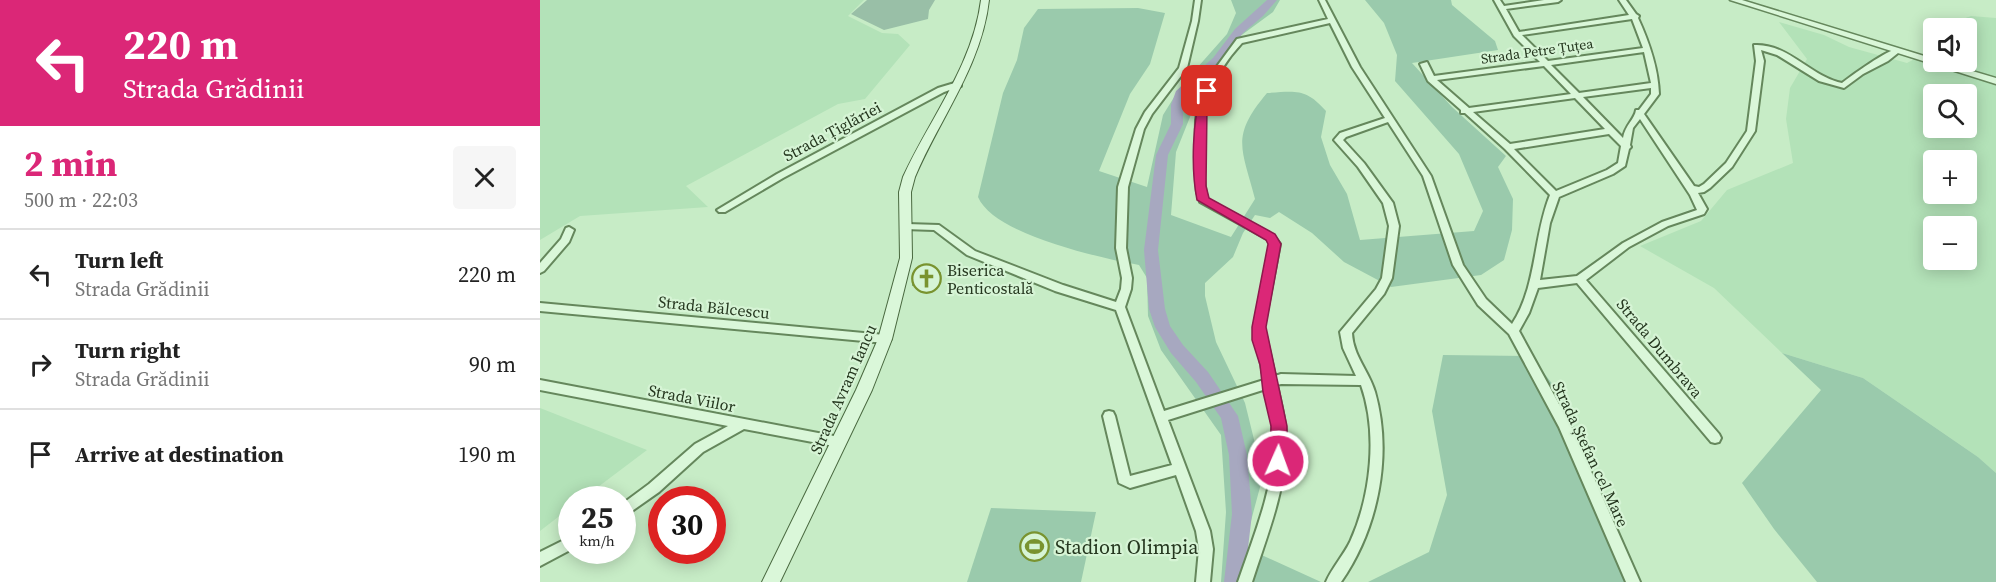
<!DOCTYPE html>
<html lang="en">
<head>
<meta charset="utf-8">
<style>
  body { margin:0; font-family:"Source Serif 4",serif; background:#f6f6f6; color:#222; height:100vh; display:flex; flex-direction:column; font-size:22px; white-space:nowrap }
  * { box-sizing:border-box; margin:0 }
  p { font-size:20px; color:#767676 }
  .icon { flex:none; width:33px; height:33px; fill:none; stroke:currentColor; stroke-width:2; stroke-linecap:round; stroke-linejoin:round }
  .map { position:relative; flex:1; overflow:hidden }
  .sheet { display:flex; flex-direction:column; background:#fff; width:540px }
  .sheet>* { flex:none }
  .guide { background:#db2777; color:#fff; overflow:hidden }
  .tools { position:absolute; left:1383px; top:18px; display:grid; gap:12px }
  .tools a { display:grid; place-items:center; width:54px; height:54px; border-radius:6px; background:#fff; box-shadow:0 3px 15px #0003; font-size:30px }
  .speed { position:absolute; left:18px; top:486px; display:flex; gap:12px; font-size:30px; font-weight:700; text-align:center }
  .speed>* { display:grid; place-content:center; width:78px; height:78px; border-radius:50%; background:#fff; box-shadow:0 3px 15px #0003; line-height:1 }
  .speed small { font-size:15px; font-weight:400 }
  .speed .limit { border:9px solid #d22; background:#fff; color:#111 }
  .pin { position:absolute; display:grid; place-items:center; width:51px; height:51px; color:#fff; margin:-26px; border-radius:12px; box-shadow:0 3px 9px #0006 }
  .me { position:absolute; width:66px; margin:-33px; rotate:2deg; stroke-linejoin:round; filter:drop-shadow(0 0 4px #0008) }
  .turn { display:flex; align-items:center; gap:21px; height:126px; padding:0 24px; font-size:27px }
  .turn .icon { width:78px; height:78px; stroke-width:2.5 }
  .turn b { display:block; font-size:42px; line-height:51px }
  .round { display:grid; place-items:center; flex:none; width:63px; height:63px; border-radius:6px; background:#f6f6f6 }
  .head { display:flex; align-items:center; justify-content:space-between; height:102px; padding:0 24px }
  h1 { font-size:36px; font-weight:700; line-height:45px; color:#db2777 }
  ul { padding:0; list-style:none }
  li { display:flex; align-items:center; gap:18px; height:90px; padding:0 24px; border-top:2px solid #e0e0e0 }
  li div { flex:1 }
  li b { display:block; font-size:22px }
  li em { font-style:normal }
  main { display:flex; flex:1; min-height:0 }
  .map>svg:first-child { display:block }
  .farmland { fill:#b3e2b8; fill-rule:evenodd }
  .green { fill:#9acaac }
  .cemetery { fill:#99bfa7 }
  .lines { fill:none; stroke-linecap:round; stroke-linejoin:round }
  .river { fill:#a7a8c0; fill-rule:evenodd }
  .building { fill:#95c97d; stroke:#598543; stroke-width:1.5 }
  .minor-casing { stroke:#65875c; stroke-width:4 }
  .tertiary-casing { stroke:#65875c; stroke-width:3 }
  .secondary-casing { stroke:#49683f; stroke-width:2 }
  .minor { fill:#daf7d9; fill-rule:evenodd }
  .tertiary { fill:#daf7d9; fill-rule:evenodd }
  .secondary { fill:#daf7d9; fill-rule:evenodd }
  .route { fill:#db2777; stroke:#8e194d; stroke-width:1.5 }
  .labels { text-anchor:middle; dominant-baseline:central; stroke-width:4.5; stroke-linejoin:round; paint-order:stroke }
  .far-street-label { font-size:14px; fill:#25371f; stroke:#d6f4d5 }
  .street-label { font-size:16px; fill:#25371f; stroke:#d6f4d5 }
  .poi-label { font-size:16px; fill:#25371f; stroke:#d6f4d5; text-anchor:start }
  .near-poi-label { font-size:20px; fill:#25371f; stroke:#d6f4d5; text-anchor:start }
</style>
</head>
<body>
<main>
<section class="sheet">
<div class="guide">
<div class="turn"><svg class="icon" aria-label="left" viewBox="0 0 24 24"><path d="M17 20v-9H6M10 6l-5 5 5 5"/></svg><div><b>220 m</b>Strada Grădinii</div></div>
</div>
<div class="head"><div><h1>2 min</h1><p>500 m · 22:03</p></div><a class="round"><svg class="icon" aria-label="close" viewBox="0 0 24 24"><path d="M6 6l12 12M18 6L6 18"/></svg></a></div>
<ul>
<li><svg class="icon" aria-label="left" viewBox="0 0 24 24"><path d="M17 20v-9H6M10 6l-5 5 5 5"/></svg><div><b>Turn left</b><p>Strada Grădinii</p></div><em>220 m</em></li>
<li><svg class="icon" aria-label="right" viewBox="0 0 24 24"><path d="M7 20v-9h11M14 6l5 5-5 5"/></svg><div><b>Turn right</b><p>Strada Grădinii</p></div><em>90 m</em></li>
<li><svg class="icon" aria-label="arrive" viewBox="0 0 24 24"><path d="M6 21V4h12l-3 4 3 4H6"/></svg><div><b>Arrive at destination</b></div><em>190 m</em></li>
</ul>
</section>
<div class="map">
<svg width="1456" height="582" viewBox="0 0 1456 582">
  <rect width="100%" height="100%" fill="#c7ecc6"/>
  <!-- farmland -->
  <g class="farmland">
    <path d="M0 0H324L308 16 342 33 358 34 370 45 325 99 298 104 146 186 168 207 40 216 0 240Z"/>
    <path d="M1431 16 1456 18V473L1438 457 1323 378 1242 353 1174 288 1100 246 1161 221 1187 190 1253 163 1246 119 1250 88 1267 59 1239 22 1284 35 1309 47 1367 63 1382 55 1393 45 1394 62H1426V28H1402L1403 26ZM1394 94H1426V128H1394ZM1394 160H1426V194H1394ZM1394 226H1426V260H1394Z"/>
    <path d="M0 408 107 450 42 499 32 500 31 507 0 531Z"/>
  </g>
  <!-- green -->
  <g class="green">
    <path d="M691 0H740L733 12 699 37 664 82 636 152 631 215 691 237 715 199C702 148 690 137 727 93 756 91 766 88 786 111L781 137 790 165 807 194 820 240 934 231 943 211 919 154 855 81 857 55 844 23 825 0H911L912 5 955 41 958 50 872 63 912 107 966 156 958 167 973 199 972 230 964 260 941 275 851 287 804 262 772 233 739 212 730 218 715 215 703 233 693 257 665 283V296L676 342 705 403 723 476 704 547 781 582H681L686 512 681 435 621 350 608 316 607 278 599 265C561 258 454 235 438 197L463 93 477 60 484 28 498 9 598 8 625 13 610 64 590 94 559 171 607 187 623 115 641 86 687 34 696 13Z"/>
    <path d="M1242 353 1323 378 1438 457 1456 473V582H1277L1234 529 1202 483 1281 390Z"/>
    <path d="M903 355 991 356 1023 398 1076 530 1089 582H828L889 552 907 495 892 411Z"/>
    <path d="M451 508 556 512 541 582H427Z"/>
  </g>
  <!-- cemetery -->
  <path class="cemetery" d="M327 0H395L389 10 388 19 344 30 311 14Z"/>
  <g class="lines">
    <!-- river -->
    <path class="river" d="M727 0H737L723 16 703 33 681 62 647 92 643 105V124L628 155 618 250 625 309 630 326 643 345 668 372 698 416 707 455 712 514 704 582H684L692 514 689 455 681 418 656 382 631 353 615 327 609 309 604 250 616 155 631 124V105L636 91 673 58 695 29Z"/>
  </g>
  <!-- building -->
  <path class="building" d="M400 273 398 283 373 285 375 275Z"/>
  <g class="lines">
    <defs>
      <g id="minor">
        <path d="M655 0H661L658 21 647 68 612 114 604 129 588 187 586 248 592 278 591 289 585 307 624 411 724 380 714 327 730 244 727 239 660 202 657 192 655 166 656 120 659 101 675 69 697 39 788 19 779 0H785L820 67 891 176 923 265 946 299 972 324C997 286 993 237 1010 195L965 149 925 113H921V110L888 81 880 64 887 62 894 76 1000 62 974 36 954 0H960L964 6 1004 0H1021L1018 2 966 9 979 32 1089 15 1079 0H1086L1096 14 1099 16 1098 18C1109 42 1118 67 1119 94L1104 114 1154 186 1159 187 1164 184 1186 163 1207 131 1216 61 1214 45C1248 43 1271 77 1302 83 1311 76 1348 49 1358 49V53L1348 61 1323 74 1304 88 1279 81 1237 55 1221 50 1224 61 1215 131 1192 167 1170 188 1164 192 1158 193 1167 209 1164 214 1128 226 1089 247 1046 280 1179 434 1181 438 1179 442 1175 443 1171 442 1037 283 998 288 989 313 979 331 1031 426 1100 582H1086L1019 427 969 334 938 305 913 265 883 176 848 122 806 137 803 140 824 163 853 203 859 226 852 278 844 294 812 333C813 356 829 371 835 392 853 455 838 529 801 582H786C792 568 803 556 810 542 831 496 838 433 821 385L741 384 737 385C741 405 747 425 746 446 745 493 726 538 712 582H698C713 538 733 491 734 444 734 425 729 407 726 389L628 420 670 531 673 549 670 582H656L659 549 656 531 636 475 590 488 579 483 578 479 563 416 565 412 569 411 573 412 575 416 590 476 632 465 576 310 515 291 427 255 394 230 364 229 362 227 367 224 399 225 435 251 523 285 576 302 581 289 582 278 576 248 578 187 596 129 605 112 639 68 652 21ZM1092 19 1103 48 1008 61 982 35ZM790 23 812 67 845 118 800 133 794 140 818 167 843 203 849 226 842 278 836 289 800 332 803 348 816 376 741 374 735 376 724 327 740 244 733 235 667 199C662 175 661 125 667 102 672 81 688 58 702 43ZM1104 52 1111 83 1039 93 1011 65ZM1004 66 1031 94 929 108 897 80ZM1111 88V94L1099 110H1096C1095 119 1085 125 1083 138L1043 97ZM1035 98 1065 129 970 144 933 112ZM1100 119 1150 195 1157 210 1122 222 1083 243 1037 276 1000 280 1010 223 1019 197 1073 174 1085 166 1089 149 1091 147 1090 145 1093 128ZM1069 134 1081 146 1078 163 1067 170 1016 191 974 149Z"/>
        <path d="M418 82H421V86L404 92 243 178 185 212H179L177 210 237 174 398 88Z"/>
        <path d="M29 227 34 230 29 242 4 271 0 273V263L21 239 26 228Z"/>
        <path d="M0 303 345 335 349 336 351 339 349 342 345 343 0 311Z"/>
        <path d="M0 380 299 437 303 438 305 442 303 446 299 447 204 429 163 452 119 492 82 518V504L109 484 155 444 188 426 0 390Z"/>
        <path d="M32 536V549L0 566V552Z"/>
      </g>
      <path id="tertiary" d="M1190 0H1202L1394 59V62H1402L1456 78V84Z"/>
      <path id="secondary" d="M441 0H449C442 65 400 118 375 177L371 192 372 258 352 339 332 390 240 582H222L316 390 338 339 360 258 359 192 363 177C390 118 433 65 441 0Z"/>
    </defs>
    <!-- minor casing -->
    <use href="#minor" class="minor-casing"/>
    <!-- tertiary casing -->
    <use href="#tertiary" class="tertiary-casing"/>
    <!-- secondary casing -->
    <use href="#secondary" class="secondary-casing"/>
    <!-- minor -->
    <use href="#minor" class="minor"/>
    <!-- tertiary -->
    <use href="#tertiary" class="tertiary"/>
    <!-- secondary -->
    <use href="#secondary" class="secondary"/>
  </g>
  <!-- route -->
  <path class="route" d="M667 88 672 91 667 107 666 186 669 198 735 234 741 244 726 327 747 426V461L744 466 738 468 732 466 730 461 731 426 723 392 720 365 712 340V327L728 244 726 240 657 200C651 170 652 120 662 91Z"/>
  <!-- icons -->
  <defs>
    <symbol id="church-ring" viewBox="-11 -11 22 22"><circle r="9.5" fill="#d6f4d5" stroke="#79932f" stroke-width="1.5"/><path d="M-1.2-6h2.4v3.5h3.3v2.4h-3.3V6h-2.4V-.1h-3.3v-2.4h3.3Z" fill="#79932f"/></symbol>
    <symbol id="stadium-ring" viewBox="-11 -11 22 22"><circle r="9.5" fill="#d6f4d5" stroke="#79932f" stroke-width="1.5"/><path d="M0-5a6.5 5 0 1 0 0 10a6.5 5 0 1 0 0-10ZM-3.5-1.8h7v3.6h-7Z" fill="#79932f"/></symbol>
  </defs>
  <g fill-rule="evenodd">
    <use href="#church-ring" x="370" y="262" width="33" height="33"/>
    <use href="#stadium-ring" x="478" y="530" width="33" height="33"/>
  </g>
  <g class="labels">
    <!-- far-street labels -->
    <g class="far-street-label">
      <text transform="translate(997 51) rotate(-8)">Strada Petre Țuțea</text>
    </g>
    <!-- street labels -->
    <g class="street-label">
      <text transform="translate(292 131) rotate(-28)">Strada Țiglăriei</text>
      <text transform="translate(174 307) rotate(6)">Strada Bălcescu</text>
      <text transform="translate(1120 348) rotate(50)">Strada Dumbrava</text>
      <text transform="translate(303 389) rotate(-66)">Strada Avram Iancu</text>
      <text transform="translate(152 398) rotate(11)">Strada Viilor</text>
      <text transform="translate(1051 454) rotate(65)">Strada Ștefan cel Mare</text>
    </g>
    <!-- poi labels -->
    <g class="poi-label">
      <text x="407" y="270">Biserica<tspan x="407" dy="18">Penticostală</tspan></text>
    </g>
    <!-- near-poi labels -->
    <g class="near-poi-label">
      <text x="515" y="547">Stadion Olimpia</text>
    </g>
  </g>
</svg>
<div class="tools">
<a><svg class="icon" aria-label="sound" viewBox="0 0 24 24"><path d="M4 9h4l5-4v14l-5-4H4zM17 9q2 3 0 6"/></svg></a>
<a><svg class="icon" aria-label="search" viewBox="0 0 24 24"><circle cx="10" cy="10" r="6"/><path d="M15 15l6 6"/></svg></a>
<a>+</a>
<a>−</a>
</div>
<div class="speed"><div>25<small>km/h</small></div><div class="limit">30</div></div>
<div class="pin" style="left:667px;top:91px;background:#d93025"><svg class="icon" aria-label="arrive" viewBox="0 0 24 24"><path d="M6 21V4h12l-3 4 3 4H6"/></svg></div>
<svg class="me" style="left:738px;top:461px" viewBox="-20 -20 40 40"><circle r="17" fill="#db2777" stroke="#fff" stroke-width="3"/><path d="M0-11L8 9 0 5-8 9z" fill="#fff"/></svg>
</div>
</main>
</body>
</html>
